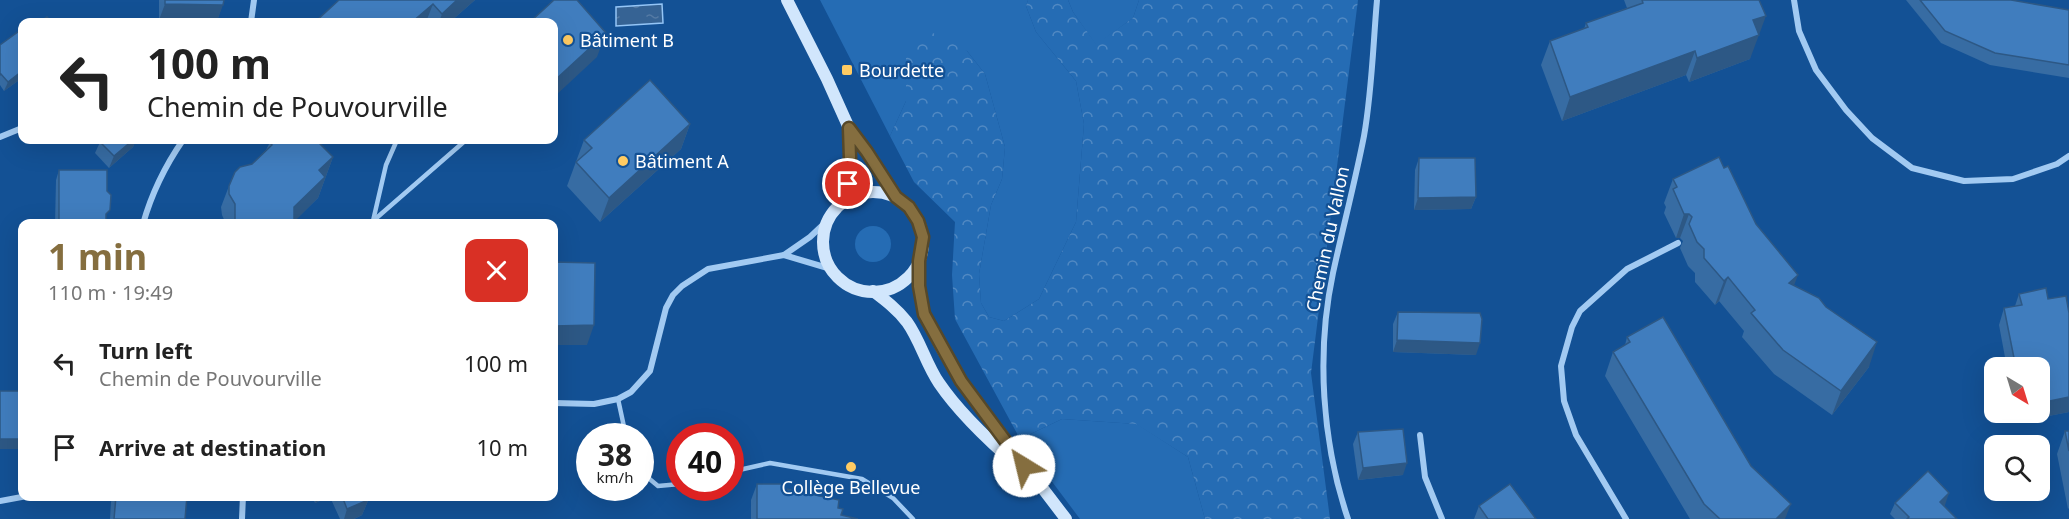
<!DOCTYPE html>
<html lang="en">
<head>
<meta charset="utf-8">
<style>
  body { margin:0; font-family:"Noto Sans",sans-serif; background:#f2f2f2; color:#222; height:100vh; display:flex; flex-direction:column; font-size:22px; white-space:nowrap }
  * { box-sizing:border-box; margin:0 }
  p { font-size:20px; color:#767676 }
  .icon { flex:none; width:33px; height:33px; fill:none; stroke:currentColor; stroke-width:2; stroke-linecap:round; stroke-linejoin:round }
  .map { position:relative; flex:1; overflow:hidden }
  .drawer { position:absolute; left:18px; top:219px; width:540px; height:282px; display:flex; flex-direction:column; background:#fff; border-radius:12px; box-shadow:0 6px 24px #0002 }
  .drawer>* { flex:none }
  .hud { position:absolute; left:18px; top:18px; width:540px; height:126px; border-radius:12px; box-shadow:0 6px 24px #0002; background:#fff; color:#222; overflow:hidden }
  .needle { width:39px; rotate:142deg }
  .buttons { position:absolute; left:1984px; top:357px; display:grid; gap:12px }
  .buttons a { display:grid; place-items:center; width:66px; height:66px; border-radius:12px; background:#fff; box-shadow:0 6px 24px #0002; font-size:30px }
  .speed { position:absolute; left:576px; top:423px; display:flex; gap:12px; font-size:30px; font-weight:700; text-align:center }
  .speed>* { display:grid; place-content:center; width:78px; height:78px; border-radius:50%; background:#fff; box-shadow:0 6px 24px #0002; line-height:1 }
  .speed small { font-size:15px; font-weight:400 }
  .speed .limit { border:9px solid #d22; background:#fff; color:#111 }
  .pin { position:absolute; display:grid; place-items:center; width:51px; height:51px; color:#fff; margin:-26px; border:3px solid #fff; border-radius:50%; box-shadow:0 2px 6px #0007 }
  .me { position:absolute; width:66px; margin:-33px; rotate:324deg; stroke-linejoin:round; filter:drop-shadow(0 0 4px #0008) }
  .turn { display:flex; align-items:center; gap:21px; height:126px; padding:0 30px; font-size:27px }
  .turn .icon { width:78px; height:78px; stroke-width:2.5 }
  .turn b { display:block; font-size:42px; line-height:51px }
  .round { display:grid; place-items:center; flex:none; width:63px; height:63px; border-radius:12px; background:#f2f2f2 }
  .summary { display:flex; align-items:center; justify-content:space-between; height:102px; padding:0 30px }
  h1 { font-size:36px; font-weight:700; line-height:45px; color:#856e3f }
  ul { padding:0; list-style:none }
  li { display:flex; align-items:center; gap:18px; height:84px; padding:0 30px }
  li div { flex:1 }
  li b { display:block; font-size:22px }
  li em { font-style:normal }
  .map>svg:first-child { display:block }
  .grass { fill:#256cb4 }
  .forest { fill:url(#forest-crowns) }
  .water { fill:url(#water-ripples); stroke:#94c5f6; stroke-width:1.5 }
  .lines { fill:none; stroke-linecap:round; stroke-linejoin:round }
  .lane { stroke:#a2caf2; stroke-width:4.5 }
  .street { stroke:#a2caf2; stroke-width:6 }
  .secondary { stroke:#d1e6fc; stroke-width:12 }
  .wall { fill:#376ca3 }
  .shaded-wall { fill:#2d5885 }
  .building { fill:#407dbe; stroke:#2d5885; stroke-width:1.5 }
  .route-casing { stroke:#564829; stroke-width:15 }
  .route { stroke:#856e3f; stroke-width:10 }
  .poi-dot { fill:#ffcb63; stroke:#135195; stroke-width:2 }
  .labels { text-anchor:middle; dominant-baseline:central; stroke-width:4.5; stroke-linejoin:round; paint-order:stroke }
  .poi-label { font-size:18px; fill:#fff; stroke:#135195; text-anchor:start }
  .street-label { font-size:18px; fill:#fff; stroke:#135195 }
</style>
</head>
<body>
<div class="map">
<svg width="2069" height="519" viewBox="0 0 2069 519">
  <defs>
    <pattern id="forest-crowns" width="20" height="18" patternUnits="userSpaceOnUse" patternTransform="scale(1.5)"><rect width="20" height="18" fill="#256cb4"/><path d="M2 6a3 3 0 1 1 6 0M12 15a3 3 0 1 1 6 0" fill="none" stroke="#5189c3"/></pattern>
    <pattern id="water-ripples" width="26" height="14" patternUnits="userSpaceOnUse" patternTransform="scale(1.5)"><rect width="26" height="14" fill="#366394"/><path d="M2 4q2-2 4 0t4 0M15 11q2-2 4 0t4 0" fill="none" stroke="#547aa4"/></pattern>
  </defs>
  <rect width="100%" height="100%" fill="#135195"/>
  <!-- grass -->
  <g class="grass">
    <path d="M820 0H1028L1026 6 1036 32 1076 81 1084 124 1076 222 1039 299 1004 321 989 317 981 303 979 274 991 205 1002 179 1005 147 985 74 967 51 906 45V101L890 136Z"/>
    <path d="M1068 0H1139L1133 18 1096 45 1073 12Z"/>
    <circle cx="873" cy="244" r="18"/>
    <path d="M1062 419 1137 424 1188 457 1205 519H1080L1020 439Z"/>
  </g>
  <!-- forest -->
  <path class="forest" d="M1028 0H1068L1073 12 1096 44 1133 18 1139 0H1358L1311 373 1330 519H1205L1188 457 1136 424 1062 419 1020 439 955 319 952 275 955 222 914 182 890 136 906 101V45L931 32 967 51 985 74 1005 147 1002 179 991 205 979 274 981 303 989 317 1004 321 1039 299 1076 222 1084 124 1076 81 1036 32 1026 6Z"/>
  <!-- water -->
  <path class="water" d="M662 4 663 23 616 26V7Z"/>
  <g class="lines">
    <!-- lane -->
    <g class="lane">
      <path d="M373 221 466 140"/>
      <path d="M373 221 386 165 397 140"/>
      <path d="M618 399 626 436"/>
      <path d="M640 471 658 486 680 484"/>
      <path d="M730 472 770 463 862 479 893 498 913 519"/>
    </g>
    <!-- street -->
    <g class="street">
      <path d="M1794 0 1799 31 1816 70 1846 110 1872 138 1912 168 1964 181 2013 179 2057 164 2069 156"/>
      <path d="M251 22 254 0"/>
      <path d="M0 137 22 128"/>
      <path d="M143 224C152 192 165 166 183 140"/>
      <path d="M784 255 831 269"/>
      <path d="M554 403 594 404 618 399 631 392 650 371 666 308 673 295 682 286 708 269 784 255 810 237 827 221"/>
      <path d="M1420 435 1425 477 1442 519"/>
      <path d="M0 501 27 496"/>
      <path d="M242 519 243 496"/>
      <path d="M1348 519C1322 442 1316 353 1333 273 1343 227 1355 182 1364 136 1372 91 1373 45 1377 0"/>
      <path d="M1626 519 1576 435 1564 401 1561 366 1572 327 1580 311 1627 269 1678 243"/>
    </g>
    <!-- secondary -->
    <g class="secondary">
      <path d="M787 0 827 79 849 128 867 152 896 197"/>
      <circle cx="873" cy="242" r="50"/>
      <path d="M842 203C850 178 850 155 849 128"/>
      <path d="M919 262V286L924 314 942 349 961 381 1066 519"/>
      <path d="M873 291C885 300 897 309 907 322 920 340 926 364 939 383 960 414 989 441 1018 466"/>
    </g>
  </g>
  <!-- wall -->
  <g class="wall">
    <path d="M159 0H224L217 21 159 20Z"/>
    <path d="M339 0H475L450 22H315Z"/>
    <path d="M1624 0H1759L1750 59 1689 82 1686 75 1562 121 1541 65 1550 41 1584 29 1586 23 1627 8Z"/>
    <path d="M1906 0H2011L2069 10V78L1990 65 1941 43Z"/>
    <path d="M22 29V78L4 91 0 85V45Z"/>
    <path d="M690 124 681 149 600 222 567 186 584 140Z"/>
    <path d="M101 140H136L133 147 109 168 95 153Z"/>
    <path d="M270 142 333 157 318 198 294 221V224H226L222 215 221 207 229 186 266 150Z"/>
    <path d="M1419 158 1476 197 1471 209 1414 210 1415 170Z"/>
    <path d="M1724 168 1756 224 1794 286 1869 367 1832 415 1774 374 1742 337 1744 331 1719 301 1715 305 1695 282V273L1688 266 1680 248 1683 241 1680 238H1676L1664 213 1666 207 1664 203 1673 179Z"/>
    <path d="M59 170 106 221V224H55L56 180Z"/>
    <path d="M2019 294 2048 299 2069 313V412L2018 422 2016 412H2040V368H2007L1999 325 2004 308 2015 306Z"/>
    <path d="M1398 312 1476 355 1393 352V324Z"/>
    <path d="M1627 337 1751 466 1785 519H1690L1605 376 1613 352 1625 345Z"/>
    <path d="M2065 431H2069V508L2068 509 2057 454Z"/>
    <path d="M1358 432 1403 475 1358 480 1353 444Z"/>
    <path d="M757 484 782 488 838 508 841 515 858 519H751V500Z"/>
    <path d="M113 496H187L185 519H110L111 502Z"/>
    <path d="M312 496H370L362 515 354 519H340L330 497 315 503Z"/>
    <path d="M1895 503 1945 505 1944 506 1957 519H1895L1890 514Z"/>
    <path d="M1479 506 1536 519H1474Z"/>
  </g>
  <!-- shaded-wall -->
  <g class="shaded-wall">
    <path d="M457 0H475L450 22H439L442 14Z"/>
    <path d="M165 4 223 5 217 21 159 20Z"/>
    <path d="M433 4 426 22H412Z"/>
    <path d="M1766 16 1750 59 1689 82 1697 58 1753 20Z"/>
    <path d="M606 33 597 57 554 97V81Z"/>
    <path d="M1695 51 1686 75 1562 121 1570 97Z"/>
    <path d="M22 71V78L4 91 8 82Z"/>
    <path d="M690 124 681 149 600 222 609 198Z"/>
    <path d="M133 140H136L133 147 109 168 114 156Z"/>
    <path d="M333 157 318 198 292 224 294 207 319 170Z"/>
    <path d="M1476 197 1471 209 1414 210 1418 198Z"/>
    <path d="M1684 214H1689L1680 238H1676Z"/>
    <path d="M1798 275 1789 299V283Z"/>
    <path d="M1728 277 1719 301 1715 305 1724 281Z"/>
    <path d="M594 325 587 345H554V326Z"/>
    <path d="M1397 340 1480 343 1476 355 1393 352Z"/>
    <path d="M1877 342 1869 367 1832 415 1841 391Z"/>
    <path d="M2069 397V412L2018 422 2022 412H2040V403Z"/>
    <path d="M1 439H22V449H0V440Z"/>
    <path d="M1407 463 1403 475 1358 480 1363 468Z"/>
    <path d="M1949 493 1945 505 1936 513 1940 502Z"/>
    <path d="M317 496H330L315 503Z"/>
    <path d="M370 496 362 515 354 519H344L347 509Z"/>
    <path d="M1791 504 1785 519H1776Z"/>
  </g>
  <!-- building -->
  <g class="building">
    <path d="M165 0H224L223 5 165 4Z"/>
    <path d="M339 0H457L442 14 433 4 412 22H315Z"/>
    <path d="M554 0H577L606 33 554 81V22H530Z"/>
    <path d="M1642 0H1759L1766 16 1753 20 1759 35 1697 58 1695 51 1570 97 1550 41 1588 27 1586 23 1643 3Z"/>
    <path d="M1920 0H2011L2069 10V65L1995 53 1945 31Z"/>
    <path d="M47 17 52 22H39Z"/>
    <path d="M22 29V71L8 82 1 74 0 75V45Z"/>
    <path d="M650 80 690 124 609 198 576 162 592 148 584 140Z"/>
    <path d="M101 140H133L114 156 99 141Z"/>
    <path d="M272 140H316L333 157 319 170 325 177 294 207V224H235V204L229 194V186L235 172 240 167 252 164 272 145 270 142Z"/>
    <path d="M1719 157 1724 168 1728 166 1756 224 1798 275 1789 283 1819 298 1826 307 1877 342 1841 391 1783 350 1751 313 1755 310 1728 277 1724 281 1704 258V249L1697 242 1689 224 1692 217 1689 214H1684L1673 189 1677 187 1673 179Z"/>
    <path d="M1419 158H1475L1476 197 1418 198Z"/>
    <path d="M59 170H107V191L111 195 110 210 106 214V224H59Z"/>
    <path d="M554 262 595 263 594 325 554 326Z"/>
    <path d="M2046 288 2048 299 2066 296 2069 313V397L2040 403V368H2016L2004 308 2022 305 2019 294Z"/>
    <path d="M1398 312 1480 313 1482 319 1480 343 1397 340Z"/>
    <path d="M1663 317 1751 466 1791 504 1776 519H1720L1704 504 1613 352 1630 342 1627 337Z"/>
    <path d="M0 391H22V439H1L0 440Z"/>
    <path d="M1403 429 1407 463 1363 468 1358 432Z"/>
    <path d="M2065 431H2069V451Z"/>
    <path d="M1928 471 1949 493 1940 502 1957 519H1907L1909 517 1895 503Z"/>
    <path d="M757 484H783L782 488 839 500 838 508 843 509 841 515 858 519H757Z"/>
    <path d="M1510 484 1536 519H1488L1479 506Z"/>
    <path d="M116 496H187L185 519H114Z"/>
    <path d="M342 496H369L368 500 347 509Z"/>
  </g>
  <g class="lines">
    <defs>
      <path id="route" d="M848 184 850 158 849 128 867 152 896 197 909 207 918 221 923 237 919 261V286L924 314 961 381 1024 466"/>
    </defs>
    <!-- route casing -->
    <use href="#route" class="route-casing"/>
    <!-- route -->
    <use href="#route" class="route"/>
  </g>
  <!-- markers -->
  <g class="poi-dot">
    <circle cx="568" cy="40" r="6"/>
    <rect x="841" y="64" width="12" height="12" rx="3"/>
    <circle cx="623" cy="161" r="6"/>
    <circle cx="851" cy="467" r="6"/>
  </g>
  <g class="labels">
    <!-- poi labels -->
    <g class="poi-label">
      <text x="580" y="40">Bâtiment B</text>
      <text x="859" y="70">Bourdette</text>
      <text x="635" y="161">Bâtiment A</text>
      <text x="851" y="487" text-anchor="middle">Collège Bellevue</text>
    </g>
    <!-- street labels -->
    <g class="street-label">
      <text transform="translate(1327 239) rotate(-78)">Chemin du Vallon</text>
    </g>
  </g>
</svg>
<div class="buttons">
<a><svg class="needle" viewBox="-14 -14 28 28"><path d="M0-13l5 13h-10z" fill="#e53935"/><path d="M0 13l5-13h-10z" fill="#767676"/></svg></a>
<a><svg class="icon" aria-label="search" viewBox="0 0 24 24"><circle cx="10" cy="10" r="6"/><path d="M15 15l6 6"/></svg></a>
</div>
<div class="speed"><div>38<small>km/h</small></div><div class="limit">40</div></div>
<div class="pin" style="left:848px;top:184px;background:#d93025"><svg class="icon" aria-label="arrive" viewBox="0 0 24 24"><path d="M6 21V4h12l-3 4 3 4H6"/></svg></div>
<svg class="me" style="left:1024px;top:466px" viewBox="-20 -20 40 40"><circle r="19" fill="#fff"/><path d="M0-13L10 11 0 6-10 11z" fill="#856e3f"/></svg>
<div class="hud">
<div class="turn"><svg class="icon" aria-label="left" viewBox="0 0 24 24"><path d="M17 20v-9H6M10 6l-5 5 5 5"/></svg><div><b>100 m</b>Chemin de Pouvourville</div></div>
</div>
<section class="drawer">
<div class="summary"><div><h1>1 min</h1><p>110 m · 19:49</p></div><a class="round" style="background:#d93025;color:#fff"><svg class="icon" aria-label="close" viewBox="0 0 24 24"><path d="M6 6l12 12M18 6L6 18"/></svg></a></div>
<ul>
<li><svg class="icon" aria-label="left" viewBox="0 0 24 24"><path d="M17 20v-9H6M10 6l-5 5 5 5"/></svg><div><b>Turn left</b><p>Chemin de Pouvourville</p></div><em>100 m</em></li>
<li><svg class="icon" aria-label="arrive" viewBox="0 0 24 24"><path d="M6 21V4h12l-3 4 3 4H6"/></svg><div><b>Arrive at destination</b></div><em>10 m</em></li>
</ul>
</section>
</div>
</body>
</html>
